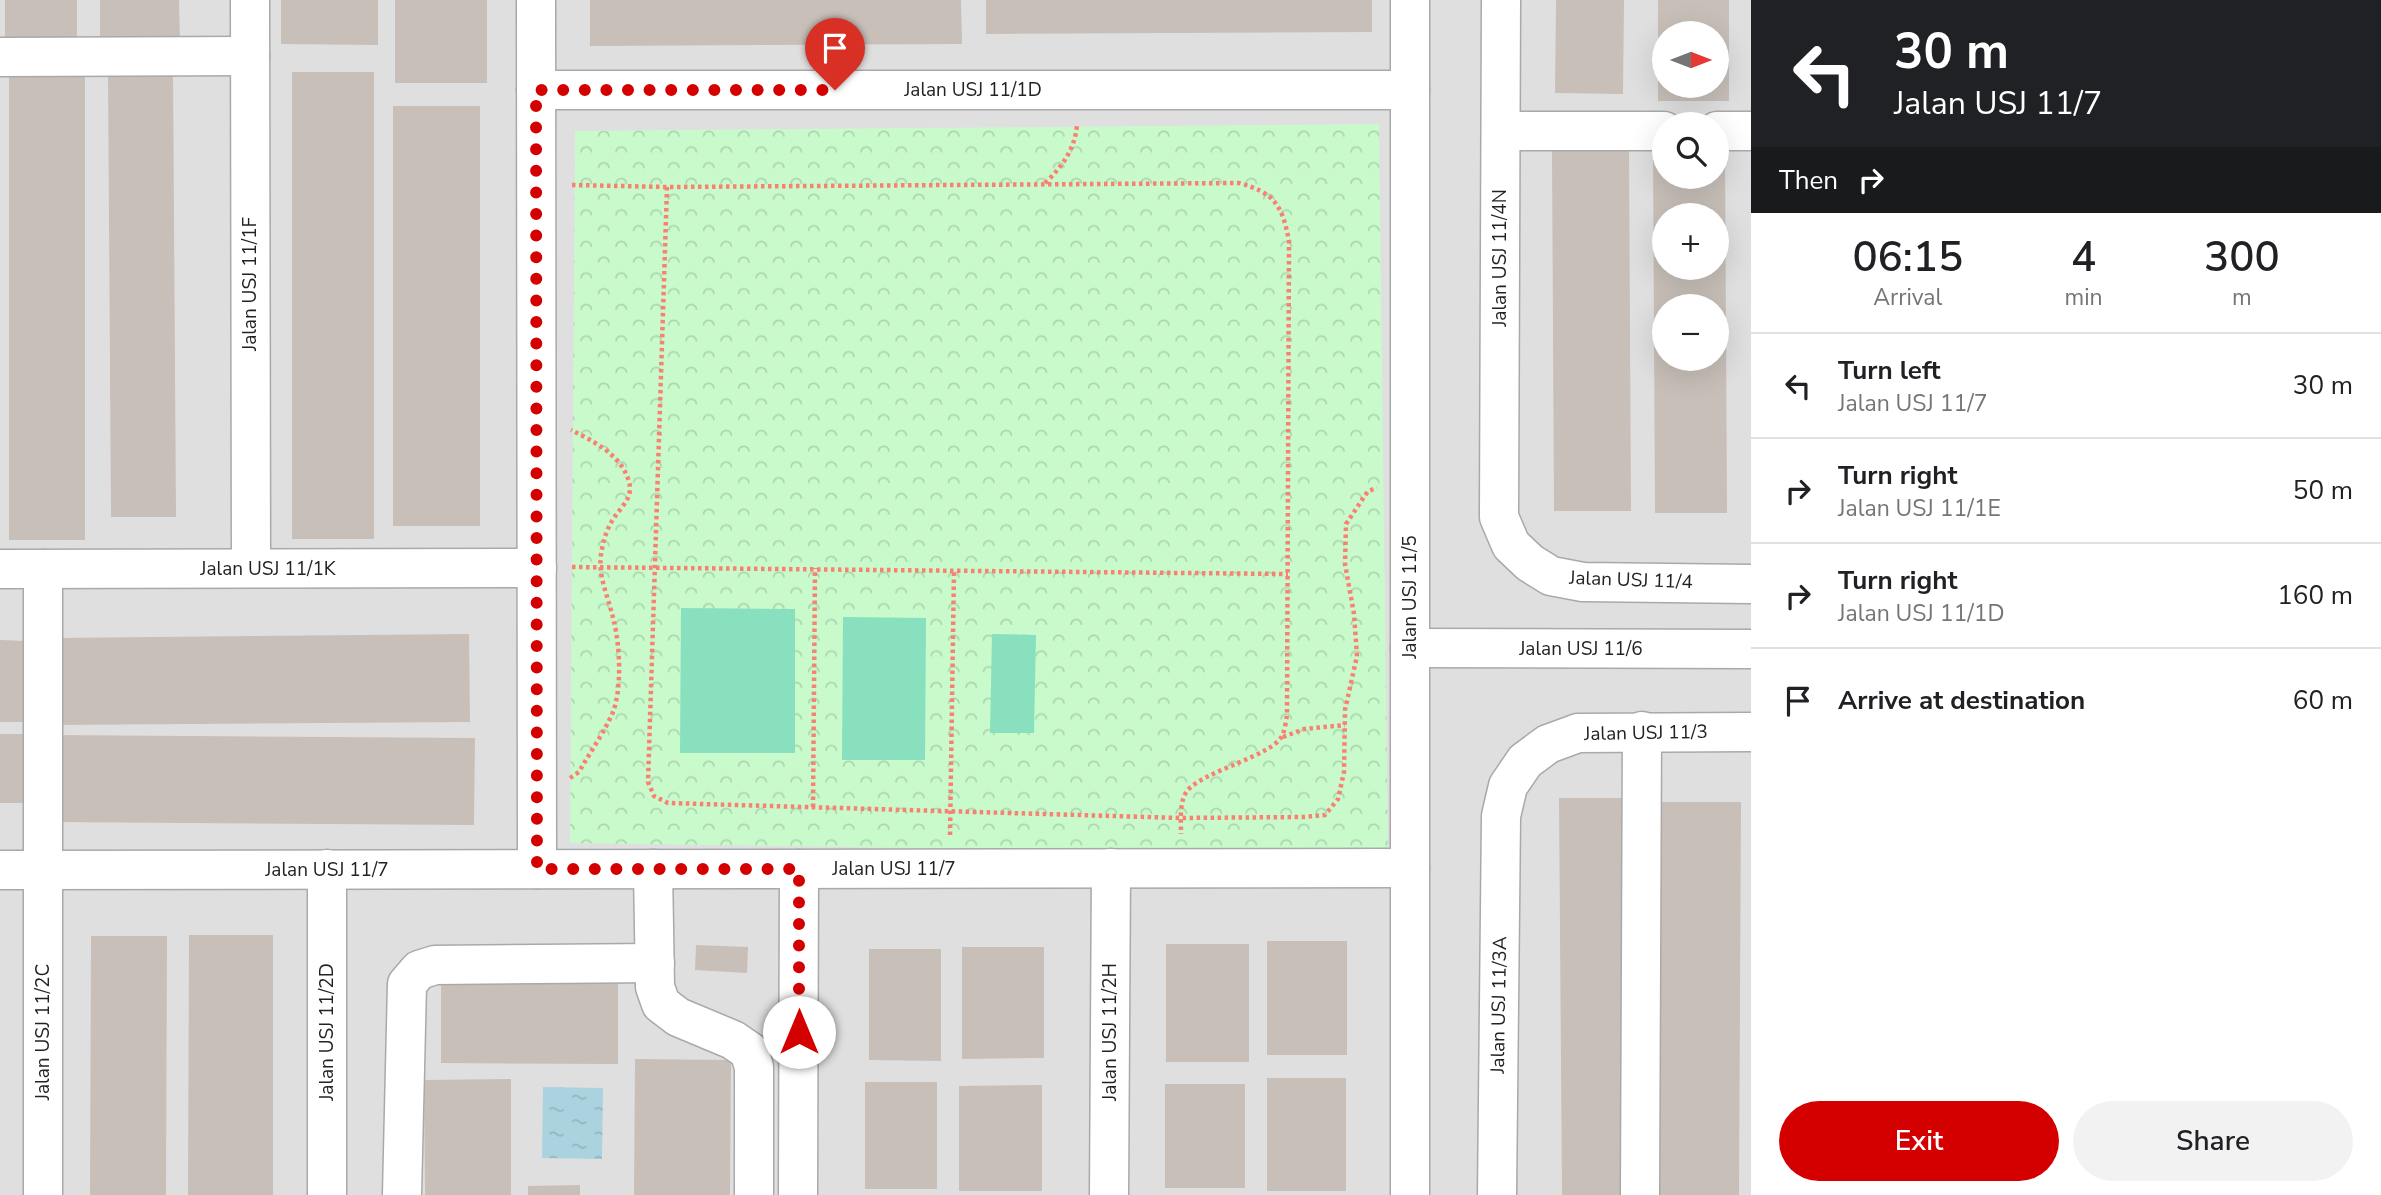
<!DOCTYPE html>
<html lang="en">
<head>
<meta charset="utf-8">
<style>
  body { margin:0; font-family:"Nunito Sans",sans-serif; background:#f2f2f2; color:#202124; height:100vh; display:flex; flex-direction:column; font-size:26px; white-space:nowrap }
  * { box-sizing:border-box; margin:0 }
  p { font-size:23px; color:#757577 }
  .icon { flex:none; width:38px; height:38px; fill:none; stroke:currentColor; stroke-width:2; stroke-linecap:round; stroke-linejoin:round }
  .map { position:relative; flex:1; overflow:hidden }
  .details { display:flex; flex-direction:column; background:#fff; width:630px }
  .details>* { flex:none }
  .top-card { background:#202124; color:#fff; overflow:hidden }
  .needle { width:46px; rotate:90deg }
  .controls { position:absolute; left:1652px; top:21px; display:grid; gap:14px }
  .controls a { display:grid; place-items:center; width:77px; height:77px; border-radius:50%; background:#fff; box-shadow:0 7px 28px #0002; font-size:35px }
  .pin { position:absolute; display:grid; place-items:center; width:60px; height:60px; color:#fff; margin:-72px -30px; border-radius:50% 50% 50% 0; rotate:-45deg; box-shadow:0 0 7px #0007 }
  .pin .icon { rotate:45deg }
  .me { position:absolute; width:77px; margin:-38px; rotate:0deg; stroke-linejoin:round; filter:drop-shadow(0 0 5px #0008) }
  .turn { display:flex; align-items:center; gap:24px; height:147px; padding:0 28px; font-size:32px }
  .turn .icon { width:91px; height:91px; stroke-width:2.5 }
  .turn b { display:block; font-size:49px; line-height:60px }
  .then { display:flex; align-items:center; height:66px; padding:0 28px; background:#0003; gap:14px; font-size:26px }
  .eta { display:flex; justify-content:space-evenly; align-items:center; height:119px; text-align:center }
  .eta b { font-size:42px; font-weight:600; line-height:49px }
  .cta { display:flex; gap:14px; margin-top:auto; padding:14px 28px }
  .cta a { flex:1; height:80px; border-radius:42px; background:#d40000; color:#fff; font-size:28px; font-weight:600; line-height:80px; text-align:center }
  .cta a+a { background:#f2f2f2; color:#202124 }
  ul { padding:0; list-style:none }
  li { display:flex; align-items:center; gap:21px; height:105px; padding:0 28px; border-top:2px solid #e0e0e0 }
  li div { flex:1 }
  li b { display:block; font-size:26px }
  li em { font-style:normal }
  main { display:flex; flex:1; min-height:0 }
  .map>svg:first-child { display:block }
  .residential { fill:#e0dfdf; fill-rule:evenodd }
  .park { fill:url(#park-crowns) }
  .pitch { fill:#88e0be }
  .water { fill:url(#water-ripples) }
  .building { fill:#c7bfb8; fill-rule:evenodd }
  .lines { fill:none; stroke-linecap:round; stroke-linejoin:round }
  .minor-casing { stroke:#a9a9a9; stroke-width:41 }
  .path { stroke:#fa8072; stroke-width:4.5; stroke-dasharray:3.5 3.5; stroke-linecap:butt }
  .minor { stroke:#fff; stroke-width:38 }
  .route { stroke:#d40000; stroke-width:12; stroke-dasharray:0 21.6 }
  .labels { text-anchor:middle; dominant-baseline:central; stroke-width:6; stroke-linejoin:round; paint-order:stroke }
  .street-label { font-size:19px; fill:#222; stroke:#fff }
</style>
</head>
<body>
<main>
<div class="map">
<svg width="1751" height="1195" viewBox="0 0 1751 1195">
  <defs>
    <pattern id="park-crowns" width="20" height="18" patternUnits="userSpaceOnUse" patternTransform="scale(1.75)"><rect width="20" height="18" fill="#c8facc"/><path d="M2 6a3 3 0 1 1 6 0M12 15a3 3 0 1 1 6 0" fill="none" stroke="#acd6af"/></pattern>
    <pattern id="water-ripples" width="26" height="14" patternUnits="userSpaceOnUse" patternTransform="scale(1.75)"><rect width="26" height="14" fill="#aad3df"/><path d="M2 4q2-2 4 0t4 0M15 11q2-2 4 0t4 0" fill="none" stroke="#92b5bf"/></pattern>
  </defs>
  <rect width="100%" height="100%" fill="#f2efe9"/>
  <!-- residential -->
  <path class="residential" d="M0 0H1751V1195H0ZM1664 33H1717V86H1664ZM1664 124H1717V177H1664ZM1664 215H1717V268H1664ZM1664 306H1717V359H1664Z"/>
  <!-- park -->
  <path class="park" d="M1379 124 1388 855 570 843 575 131Z"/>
  <!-- pitch -->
  <g class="pitch">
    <path d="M681 608 795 609V753H680Z"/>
    <path d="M843 617 926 618 925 760H842Z"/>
    <path d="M992 634 1036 635 1034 733H990Z"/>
  </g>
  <!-- water -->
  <path class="water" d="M543 1087 603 1088 602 1159 542 1158Z"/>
  <!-- building -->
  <g class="building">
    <rect x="5" y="0" width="72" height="43"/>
    <path d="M100 0H179L180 42 100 43Z"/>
    <path d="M281 0H378V45L281 44Z"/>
    <rect x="395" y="0" width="92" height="83"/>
    <path d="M590 0H961L962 44 590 46Z"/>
    <path d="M986 0H1372V32L986 34Z"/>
    <path d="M1556 0H1624L1623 94 1555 93Z"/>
    <path d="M1658 0H1729V101H1658ZM1664 33H1717V86H1664Z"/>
    <rect x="9" y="69" width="76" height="471"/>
    <path d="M108 70H173L176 517H111Z"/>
    <rect x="292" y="72" width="82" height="467"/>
    <rect x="393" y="106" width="87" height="420"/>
    <path d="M1629 148 1631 511H1554L1552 149Z"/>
    <path d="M1717 153H1725L1727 513H1655L1653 154H1664V177H1717ZM1664 215H1717V268H1664ZM1664 306H1717V359H1664Z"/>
    <path d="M469 634 470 722 54 725V638Z"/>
    <path d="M0 640 25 641V722H0Z"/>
    <path d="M0 734H28L27 803H0Z"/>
    <path d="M53 735 475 738 474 825 52 822Z"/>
    <path d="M1559 798H1631L1634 1195H1562Z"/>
    <path d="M1661 802H1741L1739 1195H1658Z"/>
    <path d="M189 935H273V1195H188Z"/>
    <path d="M91 936H167L166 1195H90Z"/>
    <rect x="1267" y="941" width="80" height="114"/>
    <rect x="1166" y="944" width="83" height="118"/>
    <path d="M696 945 748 947 747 973 695 970Z"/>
    <path d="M962 947H1044V1058L962 1059Z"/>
    <path d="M869 949H941V1061L869 1060Z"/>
    <path d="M441 979H618V1064L441 1063Z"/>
    <path d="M635 1059 731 1060 730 1195H634Z"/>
    <rect x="1267" y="1078" width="79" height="113"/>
    <path d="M511 1079V1195H425L424 1080Z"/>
    <rect x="865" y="1082" width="72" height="107"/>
    <rect x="1165" y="1084" width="80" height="104"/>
    <path d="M1042 1085V1191H959V1086Z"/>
    <path d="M580 1185V1195H528V1186Z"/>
  </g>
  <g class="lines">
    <defs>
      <g id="minor">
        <path d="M250 0 251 568"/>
        <path d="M536 0 537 869"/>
        <path d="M1410 0V1195"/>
        <path d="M1501 0 1499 517 1511 545 1530 563 1551 576 1583 582 1751 584"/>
        <path d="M0 57 250 56"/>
        <path d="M536 90H1410"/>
        <path d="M1501 131H1664"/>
        <path d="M1717 131H1751"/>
        <path d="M0 569 537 568"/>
        <path d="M1410 648 1751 649"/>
        <path d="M653 869 655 987 661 1004 678 1017 733 1040 749 1051 754 1067V1195"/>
        <path d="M0 870 1410 868"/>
        <path d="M43 1195V569"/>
        <path d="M327 1195V869"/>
        <path d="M402 1195 407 984 419 970 435 965 655 963"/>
        <path d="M798 1195 799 869"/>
        <path d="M1109 1195 1111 868"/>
        <path d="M1497 1195 1501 816 1508 786 1525 761 1548 744 1578 733 1751 732"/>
        <path d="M1640 1195 1642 731"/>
      </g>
    </defs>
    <!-- minor casing -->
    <use href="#minor" class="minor-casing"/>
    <!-- path -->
    <g class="path">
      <path d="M1045 183C1062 167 1075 149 1077 125"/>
      <path d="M572 185 667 187 1239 183C1275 193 1282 205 1289 241L1287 715C1286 721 1285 730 1282 736 1272 756 1203 771 1187 791 1179 802 1181 821 1181 834"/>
      <path d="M667 187 648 782 654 796 668 803 1181 818 1304 817 1325 815 1338 799 1344 772 1345 710 1357 656 1354 614 1345 564 1346 524 1368 491 1377 488"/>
      <path d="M572 567 1288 574"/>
      <path d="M1283 737 1304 729 1345 725"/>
      <path d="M570 778 579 772C590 752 604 733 613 712 622 688 620 646 614 622 609 597 596 575 602 549 604 537 609 524 616 515 624 504 633 496 629 482 622 455 593 441 571 430"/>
      <path d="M813 807 815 568"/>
      <path d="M950 835 954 570"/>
    </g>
    <!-- minor -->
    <use href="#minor" class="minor"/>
  </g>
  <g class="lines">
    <!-- route -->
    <path class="route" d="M799 1032V869H537L536 90H835"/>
  </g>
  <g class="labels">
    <!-- street labels -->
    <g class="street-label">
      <text x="973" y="90">Jalan USJ 11/1D</text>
      <text transform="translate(1500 258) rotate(-90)">Jalan USJ 11/4N</text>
      <text transform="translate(250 284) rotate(-90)">Jalan USJ 11/1F</text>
      <text x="268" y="569">Jalan USJ 11/1K</text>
      <text transform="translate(1631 580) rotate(2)">Jalan USJ 11/4</text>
      <text transform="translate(1410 597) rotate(-90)">Jalan USJ 11/5</text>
      <text x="1581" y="649">Jalan USJ 11/6</text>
      <text transform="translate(1646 733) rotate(-1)">Jalan USJ 11/3</text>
      <text x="894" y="869">Jalan USJ 11/7</text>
      <text x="327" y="870">Jalan USJ 11/7</text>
      <text transform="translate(1499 1005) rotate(-89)">Jalan USJ 11/3A</text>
      <text transform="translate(43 1032) rotate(-90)">Jalan USJ 11/2C</text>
      <text transform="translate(327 1032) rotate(-90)">Jalan USJ 11/2D</text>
      <text transform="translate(1110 1032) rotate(-90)">Jalan USJ 11/2H</text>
    </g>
  </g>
</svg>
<div class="controls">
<a><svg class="needle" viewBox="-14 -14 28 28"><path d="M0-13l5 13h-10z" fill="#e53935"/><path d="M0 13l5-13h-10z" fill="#757577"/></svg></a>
<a><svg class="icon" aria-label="search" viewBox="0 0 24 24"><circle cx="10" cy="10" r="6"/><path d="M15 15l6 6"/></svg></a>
<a>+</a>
<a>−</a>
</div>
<div class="pin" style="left:835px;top:90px;background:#d93025"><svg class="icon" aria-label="arrive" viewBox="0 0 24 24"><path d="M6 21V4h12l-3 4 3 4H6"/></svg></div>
<svg class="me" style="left:799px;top:1032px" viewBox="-20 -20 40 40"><circle r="19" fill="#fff"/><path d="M0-13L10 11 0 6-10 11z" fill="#d40000"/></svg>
</div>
<section class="details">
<div class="top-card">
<div class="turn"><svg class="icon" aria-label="left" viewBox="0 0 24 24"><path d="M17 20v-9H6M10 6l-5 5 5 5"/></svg><div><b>30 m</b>Jalan USJ 11/7</div></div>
<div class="then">Then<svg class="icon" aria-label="right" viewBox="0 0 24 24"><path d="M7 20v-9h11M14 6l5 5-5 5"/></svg></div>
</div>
<div class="eta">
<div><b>06:15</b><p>Arrival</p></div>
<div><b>4</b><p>min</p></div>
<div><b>300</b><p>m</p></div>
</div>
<ul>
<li><svg class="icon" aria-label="left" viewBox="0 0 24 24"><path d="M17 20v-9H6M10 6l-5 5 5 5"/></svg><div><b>Turn left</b><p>Jalan USJ 11/7</p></div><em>30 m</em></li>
<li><svg class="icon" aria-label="right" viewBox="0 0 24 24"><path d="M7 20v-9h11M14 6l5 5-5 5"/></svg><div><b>Turn right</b><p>Jalan USJ 11/1E</p></div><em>50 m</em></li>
<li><svg class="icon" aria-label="right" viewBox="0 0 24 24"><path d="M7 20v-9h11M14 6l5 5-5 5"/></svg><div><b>Turn right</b><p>Jalan USJ 11/1D</p></div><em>160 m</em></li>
<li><svg class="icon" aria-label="arrive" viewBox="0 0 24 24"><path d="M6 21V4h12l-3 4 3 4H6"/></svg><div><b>Arrive at destination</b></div><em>60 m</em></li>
</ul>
<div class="cta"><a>Exit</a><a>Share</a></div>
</section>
</main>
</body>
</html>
